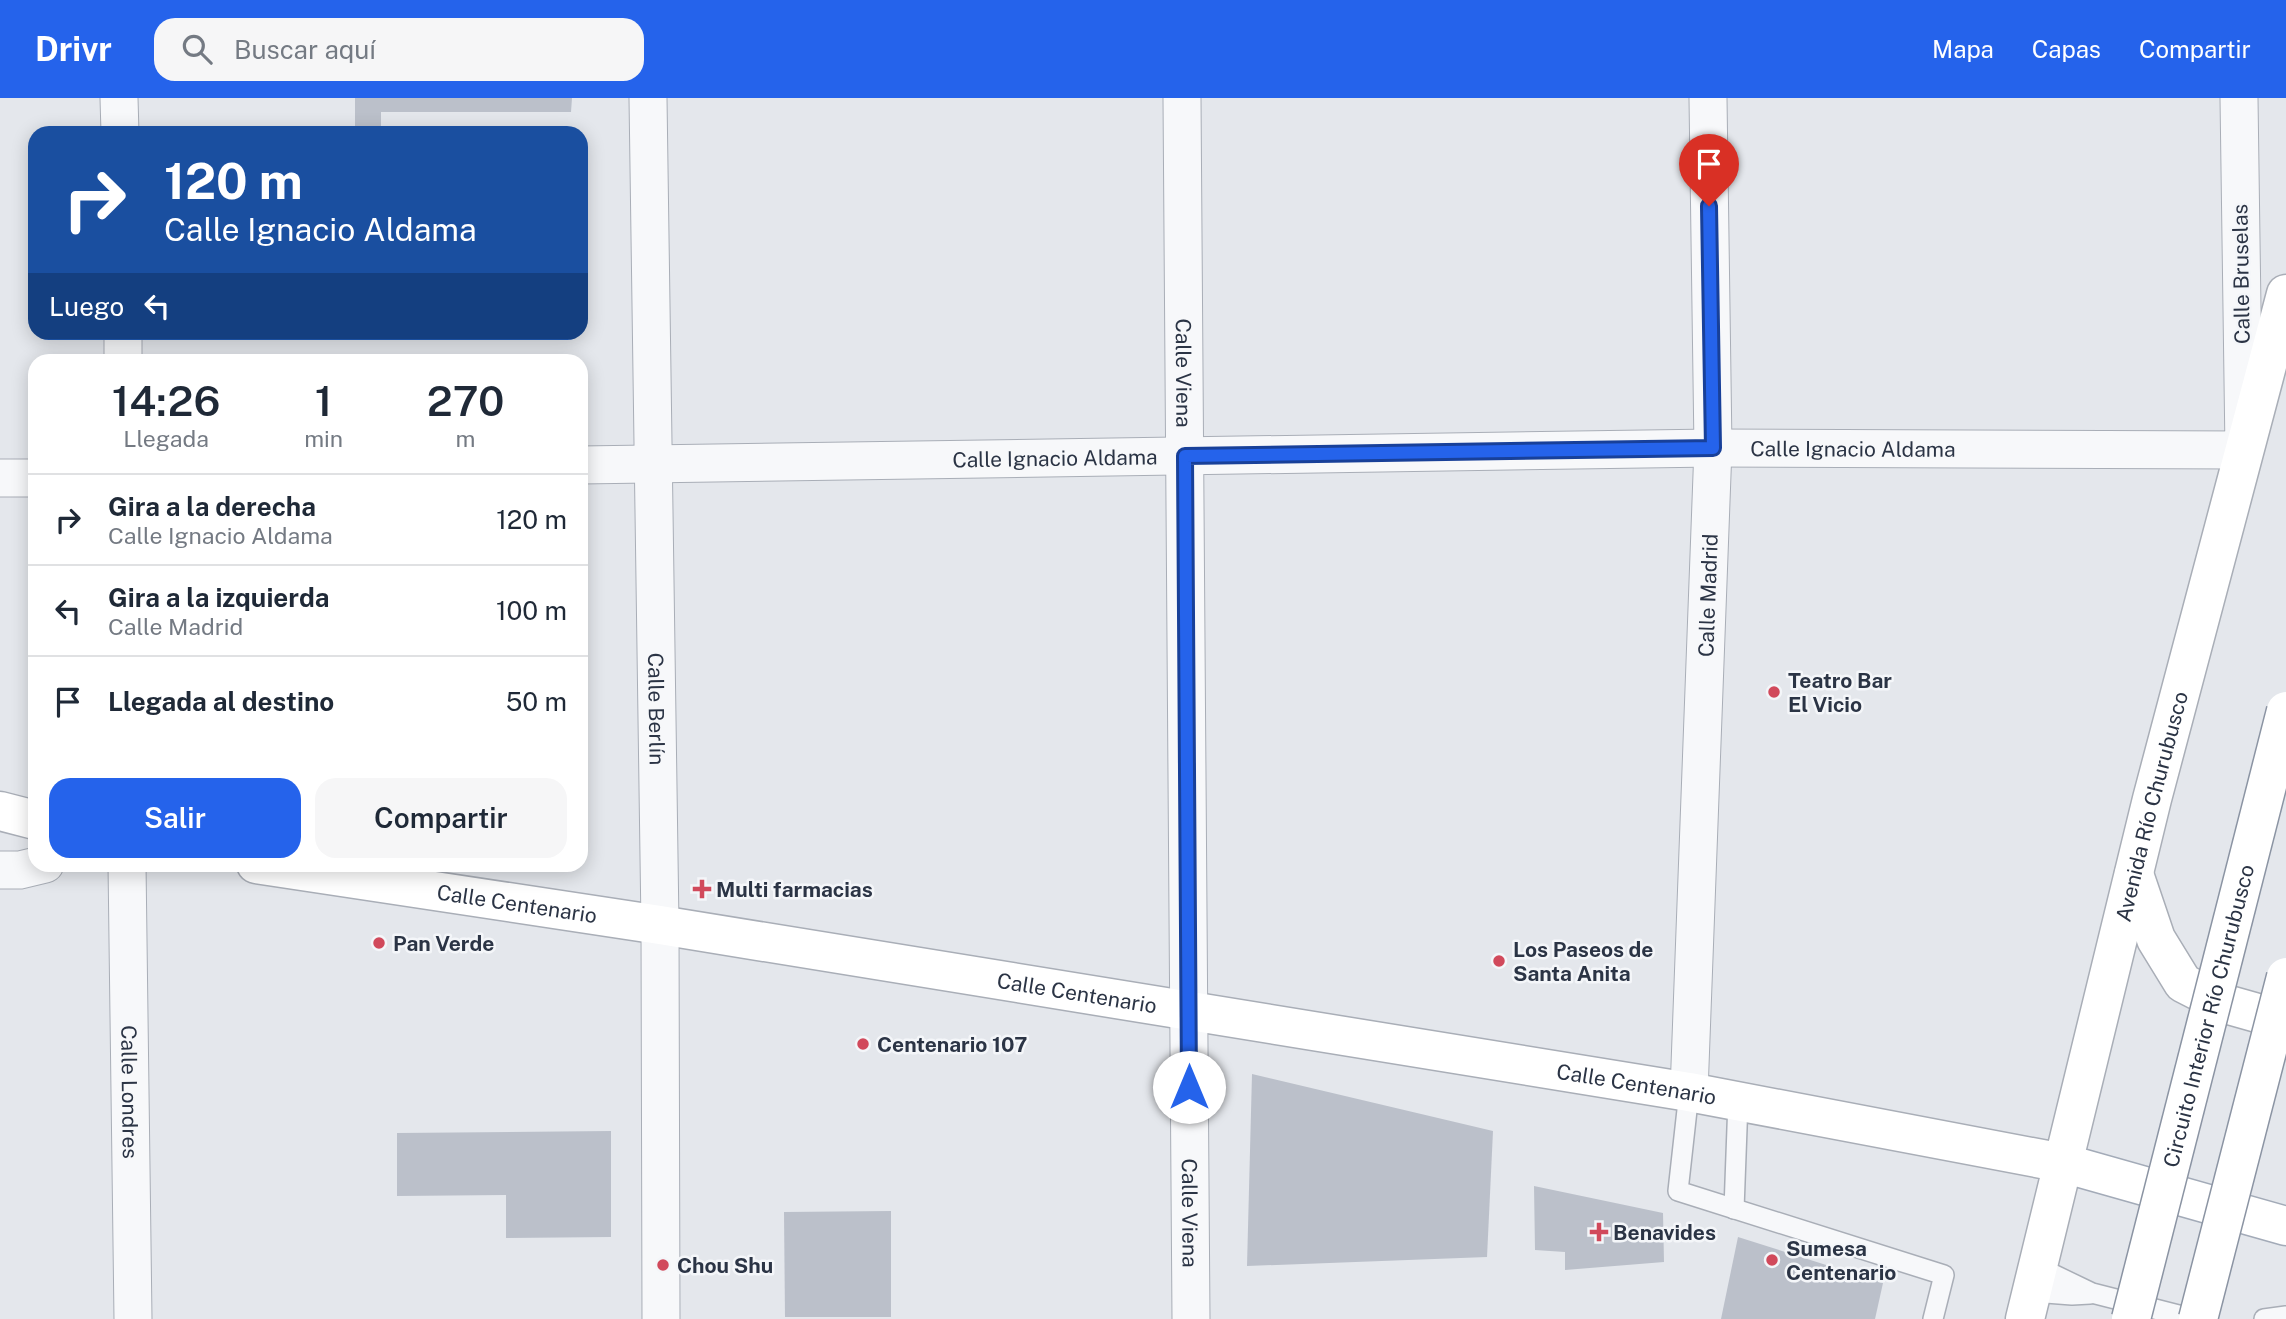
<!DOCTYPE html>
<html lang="es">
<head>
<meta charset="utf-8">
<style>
  body { margin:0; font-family:"Public Sans",sans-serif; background:#f6f6f7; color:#1f2937; height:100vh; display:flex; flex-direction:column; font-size:26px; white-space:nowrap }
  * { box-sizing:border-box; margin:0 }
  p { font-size:23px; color:#747a83 }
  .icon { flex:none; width:38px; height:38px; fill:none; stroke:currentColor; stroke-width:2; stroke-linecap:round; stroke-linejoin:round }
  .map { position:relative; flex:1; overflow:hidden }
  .side { position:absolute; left:28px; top:256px; width:560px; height:518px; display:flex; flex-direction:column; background:#fff; border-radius:21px; box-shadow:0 4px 18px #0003 }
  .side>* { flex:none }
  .hud { position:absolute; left:28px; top:28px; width:560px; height:214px; border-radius:21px; box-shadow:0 4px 18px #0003; background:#1a4fa0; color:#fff; overflow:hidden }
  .pin { position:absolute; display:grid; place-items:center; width:60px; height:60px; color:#fff; margin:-72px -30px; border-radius:50% 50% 50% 0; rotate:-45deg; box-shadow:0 0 7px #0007 }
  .pin .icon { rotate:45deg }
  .me { position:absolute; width:77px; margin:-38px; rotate:0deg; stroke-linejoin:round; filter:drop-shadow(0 0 5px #0008) }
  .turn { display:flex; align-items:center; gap:24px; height:147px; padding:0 21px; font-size:32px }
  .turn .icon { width:91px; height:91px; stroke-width:2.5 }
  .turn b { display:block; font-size:49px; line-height:60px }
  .then { display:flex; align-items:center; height:66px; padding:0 21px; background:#0003; gap:14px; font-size:26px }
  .eta { display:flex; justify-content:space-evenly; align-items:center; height:119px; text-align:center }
  .eta b { font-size:42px; font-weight:600; line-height:49px }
  .primary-button { display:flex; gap:14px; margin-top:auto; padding:14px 21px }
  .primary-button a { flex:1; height:80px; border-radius:21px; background:#2563eb; color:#fff; font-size:28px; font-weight:600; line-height:80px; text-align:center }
  .primary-button a+a { background:#f6f6f7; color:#1f2937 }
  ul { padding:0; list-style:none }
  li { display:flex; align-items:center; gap:21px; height:91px; padding:0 21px; border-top:2px solid #e0e1e3 }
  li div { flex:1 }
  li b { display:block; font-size:26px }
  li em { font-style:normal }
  header { display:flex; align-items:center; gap:42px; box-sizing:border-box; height:98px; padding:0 35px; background:#2563eb; color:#fff }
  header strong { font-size:33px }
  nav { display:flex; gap:38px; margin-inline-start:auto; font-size:24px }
  .search { width:490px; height:63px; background:#f6f6f7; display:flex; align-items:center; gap:18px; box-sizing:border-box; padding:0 24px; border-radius:21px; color:#747a83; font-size:26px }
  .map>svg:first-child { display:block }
  .building { fill:#bbc0ca }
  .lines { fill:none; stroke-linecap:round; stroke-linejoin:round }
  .lane-casing { stroke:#a9aeb7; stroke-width:22 }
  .street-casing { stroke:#a9aeb7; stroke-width:39 }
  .secondary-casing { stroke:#a9aeb7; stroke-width:41 }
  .primary-casing { stroke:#a3abb8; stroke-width:41 }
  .lane { stroke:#f7f8fa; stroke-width:19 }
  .street { stroke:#f7f8fa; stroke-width:37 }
  .secondary { stroke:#fff; stroke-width:38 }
  .primary { stroke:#fff; stroke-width:38 }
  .highway-bridge-casing { stroke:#8b94a3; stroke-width:41; stroke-linecap:butt }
  .highway-bridge { stroke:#fff; stroke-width:38 }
  .route-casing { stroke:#184099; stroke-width:18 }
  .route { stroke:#2563eb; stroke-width:12 }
  .poi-dot { fill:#d1495b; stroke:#f4f6f9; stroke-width:2.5 }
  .labels { text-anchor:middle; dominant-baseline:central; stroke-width:5; stroke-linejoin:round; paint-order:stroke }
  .street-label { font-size:21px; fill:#2b3445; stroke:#f4f6f9 }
  .poi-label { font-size:21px; font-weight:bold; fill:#2b3445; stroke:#f4f6f9; text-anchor:start }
</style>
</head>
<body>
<header>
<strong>Drivr</strong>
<div class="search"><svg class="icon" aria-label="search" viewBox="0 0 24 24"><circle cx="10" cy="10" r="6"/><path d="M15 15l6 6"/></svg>Buscar aquí</div>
<nav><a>Mapa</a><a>Capas</a><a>Compartir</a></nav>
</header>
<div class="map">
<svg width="2286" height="1221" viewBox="0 0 2286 1221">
  <rect width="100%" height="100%" fill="#e4e7ec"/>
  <!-- building -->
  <g class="building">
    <path d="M355 0H572L571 14H381V35H355Z"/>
    <path d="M1252 976 1493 1033 1487 1159 1247 1168Z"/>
    <path d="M611 1033V1139L506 1140V1097L397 1098V1035Z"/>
    <path d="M1534 1088 1663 1115 1664 1164 1565 1172V1154L1535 1152Z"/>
    <path d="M891 1113V1219H785L784 1114Z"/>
    <path d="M1738 1139 1883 1185 1875 1221H1721Z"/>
  </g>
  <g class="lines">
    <defs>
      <g id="lane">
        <path d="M1689 994 1678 1093 1944 1177 1933 1221"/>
        <path d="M1734 1111 1738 1003"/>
        <path d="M2038 1169 2092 1195 2194 1221"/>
        <path d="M2032 1194 2072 1197 2090 1196"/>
        <path d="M2264 1221 2286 1218"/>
      </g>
      <g id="street">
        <path d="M119 0 120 35"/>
        <path id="s1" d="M648 0 660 827 661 1221"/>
        <path id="s2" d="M1182 0 1191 1221"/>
        <path d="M123 234V262"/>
        <path id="s3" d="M581 367 1713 350 2244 352 2239 0"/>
        <path d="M0 380H35"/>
        <path id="s4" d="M127 766 133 1221"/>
        <path d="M0 772H20L45 766"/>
        <path id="s5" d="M1689 994 1713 350 1708 0"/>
      </g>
      <g id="secondary">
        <path d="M0 713 35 722"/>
        <path id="s6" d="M256 766 660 827 1689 994 2063 1065"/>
        <path d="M2134 776 2156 841 2183 885 2222 905 2268 918 2286 917"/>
        <path id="s7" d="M2025 1221 2152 701 2286 196"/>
      </g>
      <path id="primary" d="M2063 1065 2286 1128"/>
    </defs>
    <!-- lane casing -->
    <use href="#lane" class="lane-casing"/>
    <!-- street casing -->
    <use href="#street" class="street-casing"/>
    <!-- secondary casing -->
    <use href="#secondary" class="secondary-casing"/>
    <!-- primary casing -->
    <use href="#primary" class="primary-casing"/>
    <!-- lane -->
    <use href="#lane" class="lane"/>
    <!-- street -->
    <use href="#street" class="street"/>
    <!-- secondary -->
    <use href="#secondary" class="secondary"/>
    <!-- primary -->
    <use href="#primary" class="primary"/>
    <defs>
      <g id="highway-bridge">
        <path id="s8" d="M2131 1221 2286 613"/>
        <path d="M2198 1221 2286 879"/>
      </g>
    </defs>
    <!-- highway-bridge casing -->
    <use href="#highway-bridge" class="highway-bridge-casing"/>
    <!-- highway-bridge -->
    <use href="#highway-bridge" class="highway-bridge"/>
  </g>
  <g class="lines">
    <defs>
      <path id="route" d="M1189 989 1185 358 1713 350 1709 108"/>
    </defs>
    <!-- route casing -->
    <use href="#route" class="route-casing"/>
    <!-- route -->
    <use href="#route" class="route"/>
  </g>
  <!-- markers -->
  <g class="poi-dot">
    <circle cx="1774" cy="594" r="7"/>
    <path d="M698.5 780.5h7v7h7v7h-7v7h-7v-7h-7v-7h7z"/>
    <circle cx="379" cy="845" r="7"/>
    <circle cx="1499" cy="863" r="7"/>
    <circle cx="863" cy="946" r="7"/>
    <path d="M1595.5 1123.5h7v7h7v7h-7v7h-7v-7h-7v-7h7z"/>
    <circle cx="1772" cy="1162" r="7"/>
    <circle cx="663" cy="1167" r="7"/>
  </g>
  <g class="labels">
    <!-- street labels -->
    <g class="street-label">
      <text transform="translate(2241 176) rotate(-91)">Calle Bruselas</text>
      <text stroke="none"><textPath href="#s2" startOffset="275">Calle Viena</textPath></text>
      <text stroke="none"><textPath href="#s3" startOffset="1272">Calle Ignacio Aldama</textPath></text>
      <text stroke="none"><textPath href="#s3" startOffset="474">Calle Ignacio Aldama</textPath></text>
      <text stroke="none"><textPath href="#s5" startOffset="497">Calle Madrid</textPath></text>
      <text stroke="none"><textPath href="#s1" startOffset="611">Calle Berlín</textPath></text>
      <text stroke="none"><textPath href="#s7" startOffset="528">Avenida Río Churubusco</textPath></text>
      <text stroke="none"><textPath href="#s6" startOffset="264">Calle Centenario</textPath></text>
      <text stroke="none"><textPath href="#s6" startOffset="831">Calle Centenario</textPath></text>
      <text stroke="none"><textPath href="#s8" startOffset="313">Circuito Interior Río Churubusco</textPath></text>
      <text stroke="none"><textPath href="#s6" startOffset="1398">Calle Centenario</textPath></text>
      <text stroke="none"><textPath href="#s4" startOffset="228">Calle Londres</textPath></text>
      <text stroke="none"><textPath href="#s2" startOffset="1115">Calle Viena</textPath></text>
    </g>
    <!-- poi labels -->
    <g class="poi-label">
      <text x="1788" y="582">Teatro Bar<tspan x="1788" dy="24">El Vicio</tspan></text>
      <text x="716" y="791">Multi farmacias</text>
      <text x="393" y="845">Pan Verde</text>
      <text x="1513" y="851">Los Paseos de<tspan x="1513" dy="24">Santa Anita</tspan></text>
      <text x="877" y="946">Centenario 107</text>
      <text x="1613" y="1134">Benavides</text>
      <text x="1786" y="1150">Sumesa<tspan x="1786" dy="24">Centenario</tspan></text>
      <text x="677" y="1167">Chou Shu</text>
    </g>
  </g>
</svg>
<div class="pin" style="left:1709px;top:108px;background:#d93025"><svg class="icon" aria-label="arrive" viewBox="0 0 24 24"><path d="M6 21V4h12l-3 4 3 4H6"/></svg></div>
<svg class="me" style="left:1189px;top:989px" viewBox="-20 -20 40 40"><circle r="19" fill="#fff"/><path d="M0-13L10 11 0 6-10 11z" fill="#2563eb"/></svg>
<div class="hud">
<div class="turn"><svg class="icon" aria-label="right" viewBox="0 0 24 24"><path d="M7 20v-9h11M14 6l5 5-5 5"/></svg><div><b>120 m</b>Calle Ignacio Aldama</div></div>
<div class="then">Luego<svg class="icon" aria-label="left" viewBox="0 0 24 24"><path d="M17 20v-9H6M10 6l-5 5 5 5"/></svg></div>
</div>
<section class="side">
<div class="eta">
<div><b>14:26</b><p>Llegada</p></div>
<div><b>1</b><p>min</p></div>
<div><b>270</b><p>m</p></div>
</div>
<ul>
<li><svg class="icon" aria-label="right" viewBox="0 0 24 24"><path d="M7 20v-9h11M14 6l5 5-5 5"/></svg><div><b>Gira a la derecha</b><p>Calle Ignacio Aldama</p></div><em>120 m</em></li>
<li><svg class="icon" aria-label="left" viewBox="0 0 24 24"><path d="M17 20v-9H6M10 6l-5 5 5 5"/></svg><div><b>Gira a la izquierda</b><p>Calle Madrid</p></div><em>100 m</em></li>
<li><svg class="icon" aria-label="arrive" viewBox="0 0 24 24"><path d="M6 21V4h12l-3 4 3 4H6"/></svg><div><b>Llegada al destino</b></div><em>50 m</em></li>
</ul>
<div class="primary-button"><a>Salir</a><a>Compartir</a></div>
</section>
</div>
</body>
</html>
